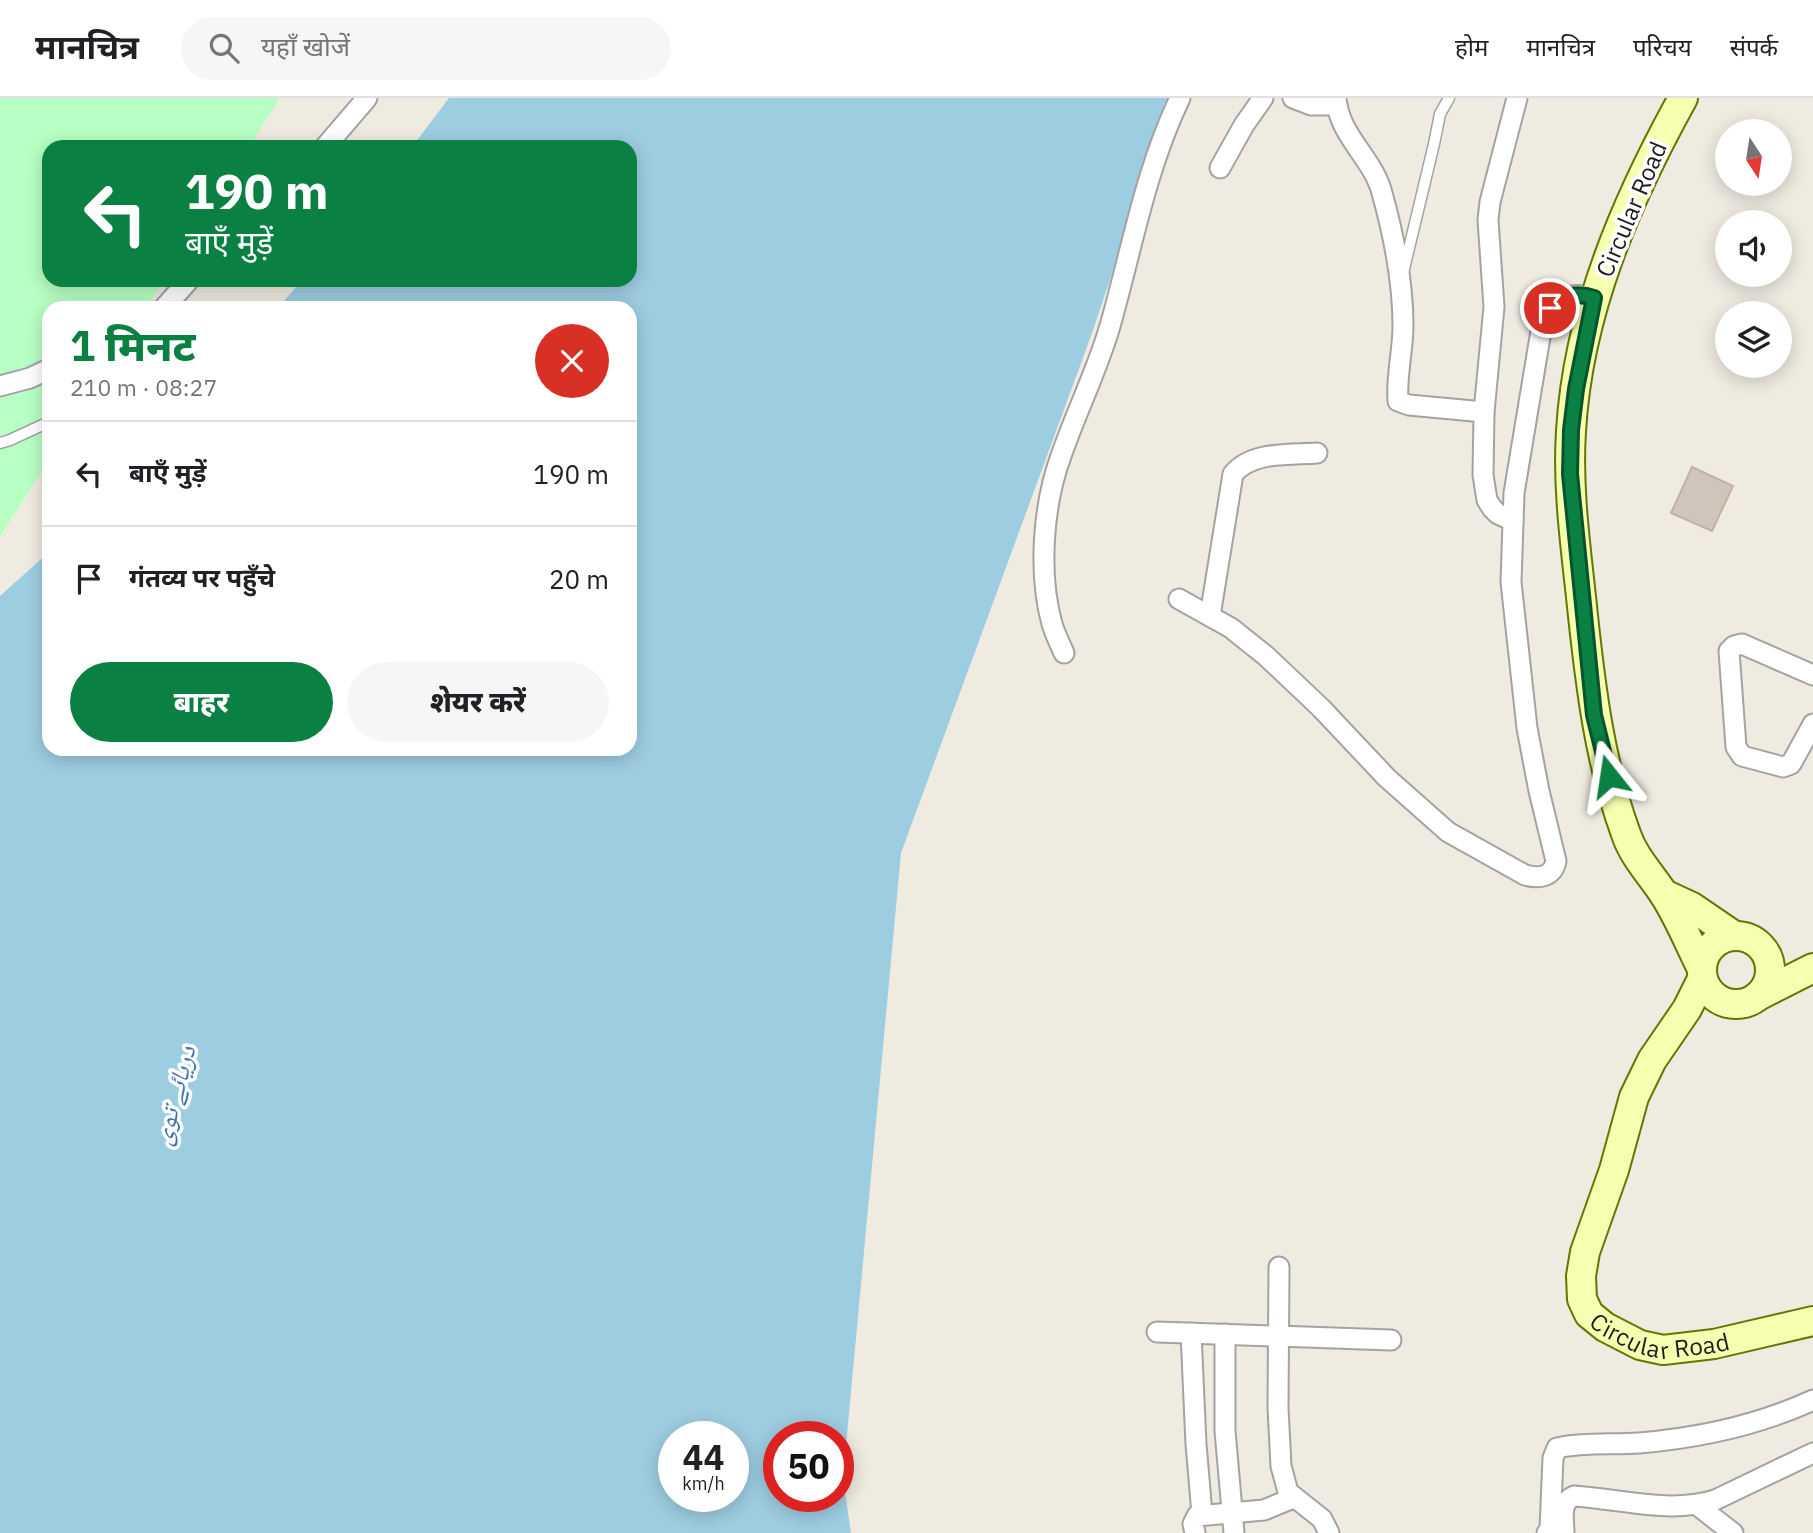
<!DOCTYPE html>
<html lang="hi">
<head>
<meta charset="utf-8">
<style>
  body { margin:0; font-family:"IBM Plex Sans","Noto Naskh Arabic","Noto Sans Devanagari",sans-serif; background:#f6f6f6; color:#202124; height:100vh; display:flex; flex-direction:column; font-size:26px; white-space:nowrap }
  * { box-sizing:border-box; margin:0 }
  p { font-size:23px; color:#757577 }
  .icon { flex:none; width:38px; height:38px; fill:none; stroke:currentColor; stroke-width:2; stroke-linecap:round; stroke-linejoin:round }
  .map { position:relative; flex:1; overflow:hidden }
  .side { position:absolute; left:42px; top:203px; width:595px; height:455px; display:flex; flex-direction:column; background:#fff; border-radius:21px; box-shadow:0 4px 18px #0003 }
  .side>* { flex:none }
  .guide { position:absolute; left:42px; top:42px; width:595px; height:147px; border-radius:21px; box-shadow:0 4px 18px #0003; background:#0b8043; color:#fff; overflow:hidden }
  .needle { width:46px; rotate:168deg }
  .tools { position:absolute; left:1715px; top:21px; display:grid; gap:14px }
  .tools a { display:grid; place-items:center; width:77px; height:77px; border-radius:50%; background:#fff; box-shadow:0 4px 18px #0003; font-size:35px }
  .speed { position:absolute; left:658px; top:1323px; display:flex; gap:14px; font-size:35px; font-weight:700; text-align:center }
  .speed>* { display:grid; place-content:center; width:91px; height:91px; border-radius:50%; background:#fff; box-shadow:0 4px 18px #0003; line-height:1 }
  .speed small { font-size:18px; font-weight:400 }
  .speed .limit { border:10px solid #d22; background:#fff; color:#111 }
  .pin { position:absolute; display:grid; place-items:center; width:60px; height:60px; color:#fff; margin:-30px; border:4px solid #fff; border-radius:50%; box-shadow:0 2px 7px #0007 }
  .me { position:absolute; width:77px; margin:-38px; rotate:345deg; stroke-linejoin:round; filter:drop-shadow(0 0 5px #0008) }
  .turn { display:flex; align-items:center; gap:24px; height:147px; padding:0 28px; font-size:32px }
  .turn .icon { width:91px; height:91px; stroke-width:2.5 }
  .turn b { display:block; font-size:49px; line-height:60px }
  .round { display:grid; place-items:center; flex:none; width:74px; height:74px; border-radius:37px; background:#f6f6f6 }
  .summary { display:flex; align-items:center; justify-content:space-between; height:119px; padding:0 28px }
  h1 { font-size:42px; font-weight:800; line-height:52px; color:#0b8043 }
  .cta { display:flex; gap:14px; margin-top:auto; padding:14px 28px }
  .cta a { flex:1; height:80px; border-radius:42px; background:#0b8043; color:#fff; font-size:28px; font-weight:800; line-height:80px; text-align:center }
  .cta a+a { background:#f6f6f6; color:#202124 }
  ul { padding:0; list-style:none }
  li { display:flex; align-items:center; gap:21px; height:105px; padding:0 28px; border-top:2px solid #e0e0e0 }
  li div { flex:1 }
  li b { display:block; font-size:26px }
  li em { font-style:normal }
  header { display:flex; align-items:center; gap:42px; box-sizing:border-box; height:98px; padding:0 35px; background:#fff; border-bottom:2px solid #e0e0e0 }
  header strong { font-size:33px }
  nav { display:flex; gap:38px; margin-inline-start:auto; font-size:24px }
  .search { width:490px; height:63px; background:#f6f6f6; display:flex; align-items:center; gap:18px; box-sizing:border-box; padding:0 24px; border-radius:38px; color:#757577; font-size:26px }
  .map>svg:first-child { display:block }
  .park { fill:#b8ffc3 }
  .water { fill:#9dcde1; fill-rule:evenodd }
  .building { fill:#cfc5ba; stroke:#c2b2a2; stroke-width:2 }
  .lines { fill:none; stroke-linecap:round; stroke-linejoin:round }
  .lane-casing { stroke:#a3a3a3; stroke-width:13 }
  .street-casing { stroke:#a3a3a3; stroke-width:23 }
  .secondary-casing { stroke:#627700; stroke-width:32 }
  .lane { stroke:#fff; stroke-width:10 }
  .street { stroke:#fff; stroke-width:19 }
  .secondary { stroke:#f6ffaf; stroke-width:28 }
  .route-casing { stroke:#07532c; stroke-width:18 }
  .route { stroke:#0b8043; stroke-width:12 }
  .labels { text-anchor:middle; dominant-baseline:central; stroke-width:7; stroke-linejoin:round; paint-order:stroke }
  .street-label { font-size:24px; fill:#1c1c1c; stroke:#fff }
  .water-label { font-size:26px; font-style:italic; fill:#4073b5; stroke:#fff }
</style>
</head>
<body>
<header>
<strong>मानचित्र</strong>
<div class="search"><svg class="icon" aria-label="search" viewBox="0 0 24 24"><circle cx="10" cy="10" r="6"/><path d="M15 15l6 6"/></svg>यहाँ खोजें</div>
<nav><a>होम</a><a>मानचित्र</a><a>परिचय</a><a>संपर्क</a></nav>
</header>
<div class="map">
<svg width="1813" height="1435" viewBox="0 0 1813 1435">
  <rect width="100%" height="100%" fill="#efebe1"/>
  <!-- park -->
  <path class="park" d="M0 0H280L249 49H49V182H164L146 210H49V362L0 439Z"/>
  <!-- water -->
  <path class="water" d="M449 0H1171L1091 238 901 755 843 1380 851 1435H0V498L49 454V651H630V210H278L302 182H630V49H412ZM674 1339H733V1398H674ZM779 1339H838V1398H779Z"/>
  <!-- building -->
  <path class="building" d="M1692 369 1733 388 1712 433 1671 415Z"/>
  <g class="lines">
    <defs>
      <g id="lane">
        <path d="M1404 171 1434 46 1440 16 1449 0"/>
        <path d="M0 345 10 342 49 324"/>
      </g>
      <g id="street">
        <path d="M1293 0 1311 7H1337"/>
        <path d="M1336 0C1339 38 1373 60 1382 95 1394 138 1403 184 1403 228 1403 253 1396 278 1398 303L1409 307 1484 314"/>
        <path d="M325 49 367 0"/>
        <path d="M1220 70 1244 27 1263 0"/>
        <path d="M164 210 189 182"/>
        <path d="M0 288 30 280 49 271"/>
        <path d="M1513 423 1498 416 1492 410 1487 402 1483 377 1484 314 1494 209 1488 122 1490 104 1517 0"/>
        <path d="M1179 501 1231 530 1266 558 1321 610 1387 680 1448 734 1525 777C1539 781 1553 779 1556 763L1539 693 1527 630 1511 484 1514 395 1543 221C1555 201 1572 193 1594 200"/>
        <path d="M1210 518 1233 376C1252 353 1290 357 1317 355"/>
        <path d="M1064 555C1060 546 1055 536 1052 526 1038 475 1043 407 1061 358 1076 314 1097 273 1110 228 1132 151 1145 73 1180 0"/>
        <path d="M1813 577 1742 546 1734 548 1729 553 1736 649 1742 658 1783 669 1791 666 1813 626"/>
        <path d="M1279 1169 1278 1310 1281 1368 1288 1394 1322 1421 1329 1435"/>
        <path d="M1157 1234 1391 1242"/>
        <path d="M1191 1235 1196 1346 1202 1416"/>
        <path d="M1225 1236V1333L1234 1435"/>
        <path d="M1697 1407 1733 1435"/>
        <path d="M1195 1435 1193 1426 1197 1418 1264 1412 1293 1400"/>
        <path d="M1547 1435 1550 1431 1553 1360 1557 1350C1584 1344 1612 1347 1639 1345 1698 1340 1759 1327 1813 1302"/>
        <path d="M1564 1435C1564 1421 1559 1405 1574 1398 1621 1401 1669 1416 1715 1402L1813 1355"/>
      </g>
      <g id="secondary">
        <path d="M1683 0C1626 103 1578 214 1571 333 1567 395 1577 457 1583 518 1591 592 1600 665 1626 736 1634 760 1652 777 1665 798 1679 820 1689 845 1701 869"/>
        <path d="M1664 796 1692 809 1733 837"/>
        <circle cx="1736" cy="872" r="34"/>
        <path id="s1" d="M1702 881 1687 911 1652 962 1634 999 1614 1072 1585 1154 1581 1178 1582 1201 1589 1216 1605 1229 1640 1247 1663 1252 1714 1246 1813 1223"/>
        <path d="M1758 898 1813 870"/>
      </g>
    </defs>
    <!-- lane casing -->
    <use href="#lane" class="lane-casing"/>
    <!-- street casing -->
    <use href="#street" class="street-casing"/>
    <!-- secondary casing -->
    <use href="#secondary" class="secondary-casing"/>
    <!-- lane -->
    <use href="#lane" class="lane"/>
    <!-- street -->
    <use href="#street" class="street"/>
    <!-- secondary -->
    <use href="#secondary" class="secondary"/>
  </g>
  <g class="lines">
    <defs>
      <path id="route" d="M1550 210C1564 198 1576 194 1594 200L1576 291 1571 332 1570 376 1594 617 1609 678"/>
    </defs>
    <!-- route casing -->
    <use href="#route" class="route-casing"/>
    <!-- route -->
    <use href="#route" class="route"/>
  </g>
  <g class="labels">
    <!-- street labels -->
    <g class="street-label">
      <text transform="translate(1631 111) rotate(-67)">Circular Road</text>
      <text stroke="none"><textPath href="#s1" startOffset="441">Circular Road</textPath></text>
    </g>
    <!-- water labels -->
    <g class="water-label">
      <text transform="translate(173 997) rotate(-75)">دریائے توی</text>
    </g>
  </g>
</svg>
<div class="tools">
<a><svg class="needle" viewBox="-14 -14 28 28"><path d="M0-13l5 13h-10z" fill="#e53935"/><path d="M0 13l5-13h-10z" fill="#757577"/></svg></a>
<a><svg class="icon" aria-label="sound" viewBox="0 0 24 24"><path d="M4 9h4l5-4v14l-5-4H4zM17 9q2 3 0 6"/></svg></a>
<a><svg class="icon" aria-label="layers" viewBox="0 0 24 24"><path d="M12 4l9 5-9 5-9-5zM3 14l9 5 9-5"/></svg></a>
</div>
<div class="speed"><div>44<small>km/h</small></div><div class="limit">50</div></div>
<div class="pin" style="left:1550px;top:210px;background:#d93025"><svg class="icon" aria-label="arrive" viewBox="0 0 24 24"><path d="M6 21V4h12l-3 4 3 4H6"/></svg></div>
<svg class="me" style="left:1609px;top:678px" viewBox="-20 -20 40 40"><path d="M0-17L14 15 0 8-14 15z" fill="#0b8043" stroke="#fff" stroke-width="4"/></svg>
<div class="guide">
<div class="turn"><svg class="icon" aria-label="left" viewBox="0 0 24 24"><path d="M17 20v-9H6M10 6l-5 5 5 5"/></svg><div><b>190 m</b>बाएँ मुड़ें</div></div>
</div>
<section class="side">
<div class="summary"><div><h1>1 मिनट</h1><p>210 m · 08:27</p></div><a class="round" style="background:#d93025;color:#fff"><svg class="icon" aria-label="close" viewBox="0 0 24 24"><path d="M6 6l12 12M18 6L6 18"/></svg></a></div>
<ul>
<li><svg class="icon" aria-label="left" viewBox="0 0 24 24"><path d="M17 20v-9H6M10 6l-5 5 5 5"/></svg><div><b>बाएँ मुड़ें</b></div><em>190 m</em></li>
<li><svg class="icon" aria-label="arrive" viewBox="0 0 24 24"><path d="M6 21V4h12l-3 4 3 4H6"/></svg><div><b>गंतव्य पर पहुँचे</b></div><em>20 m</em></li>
</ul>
<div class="cta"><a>बाहर</a><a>शेयर करें</a></div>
</section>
</div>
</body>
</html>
